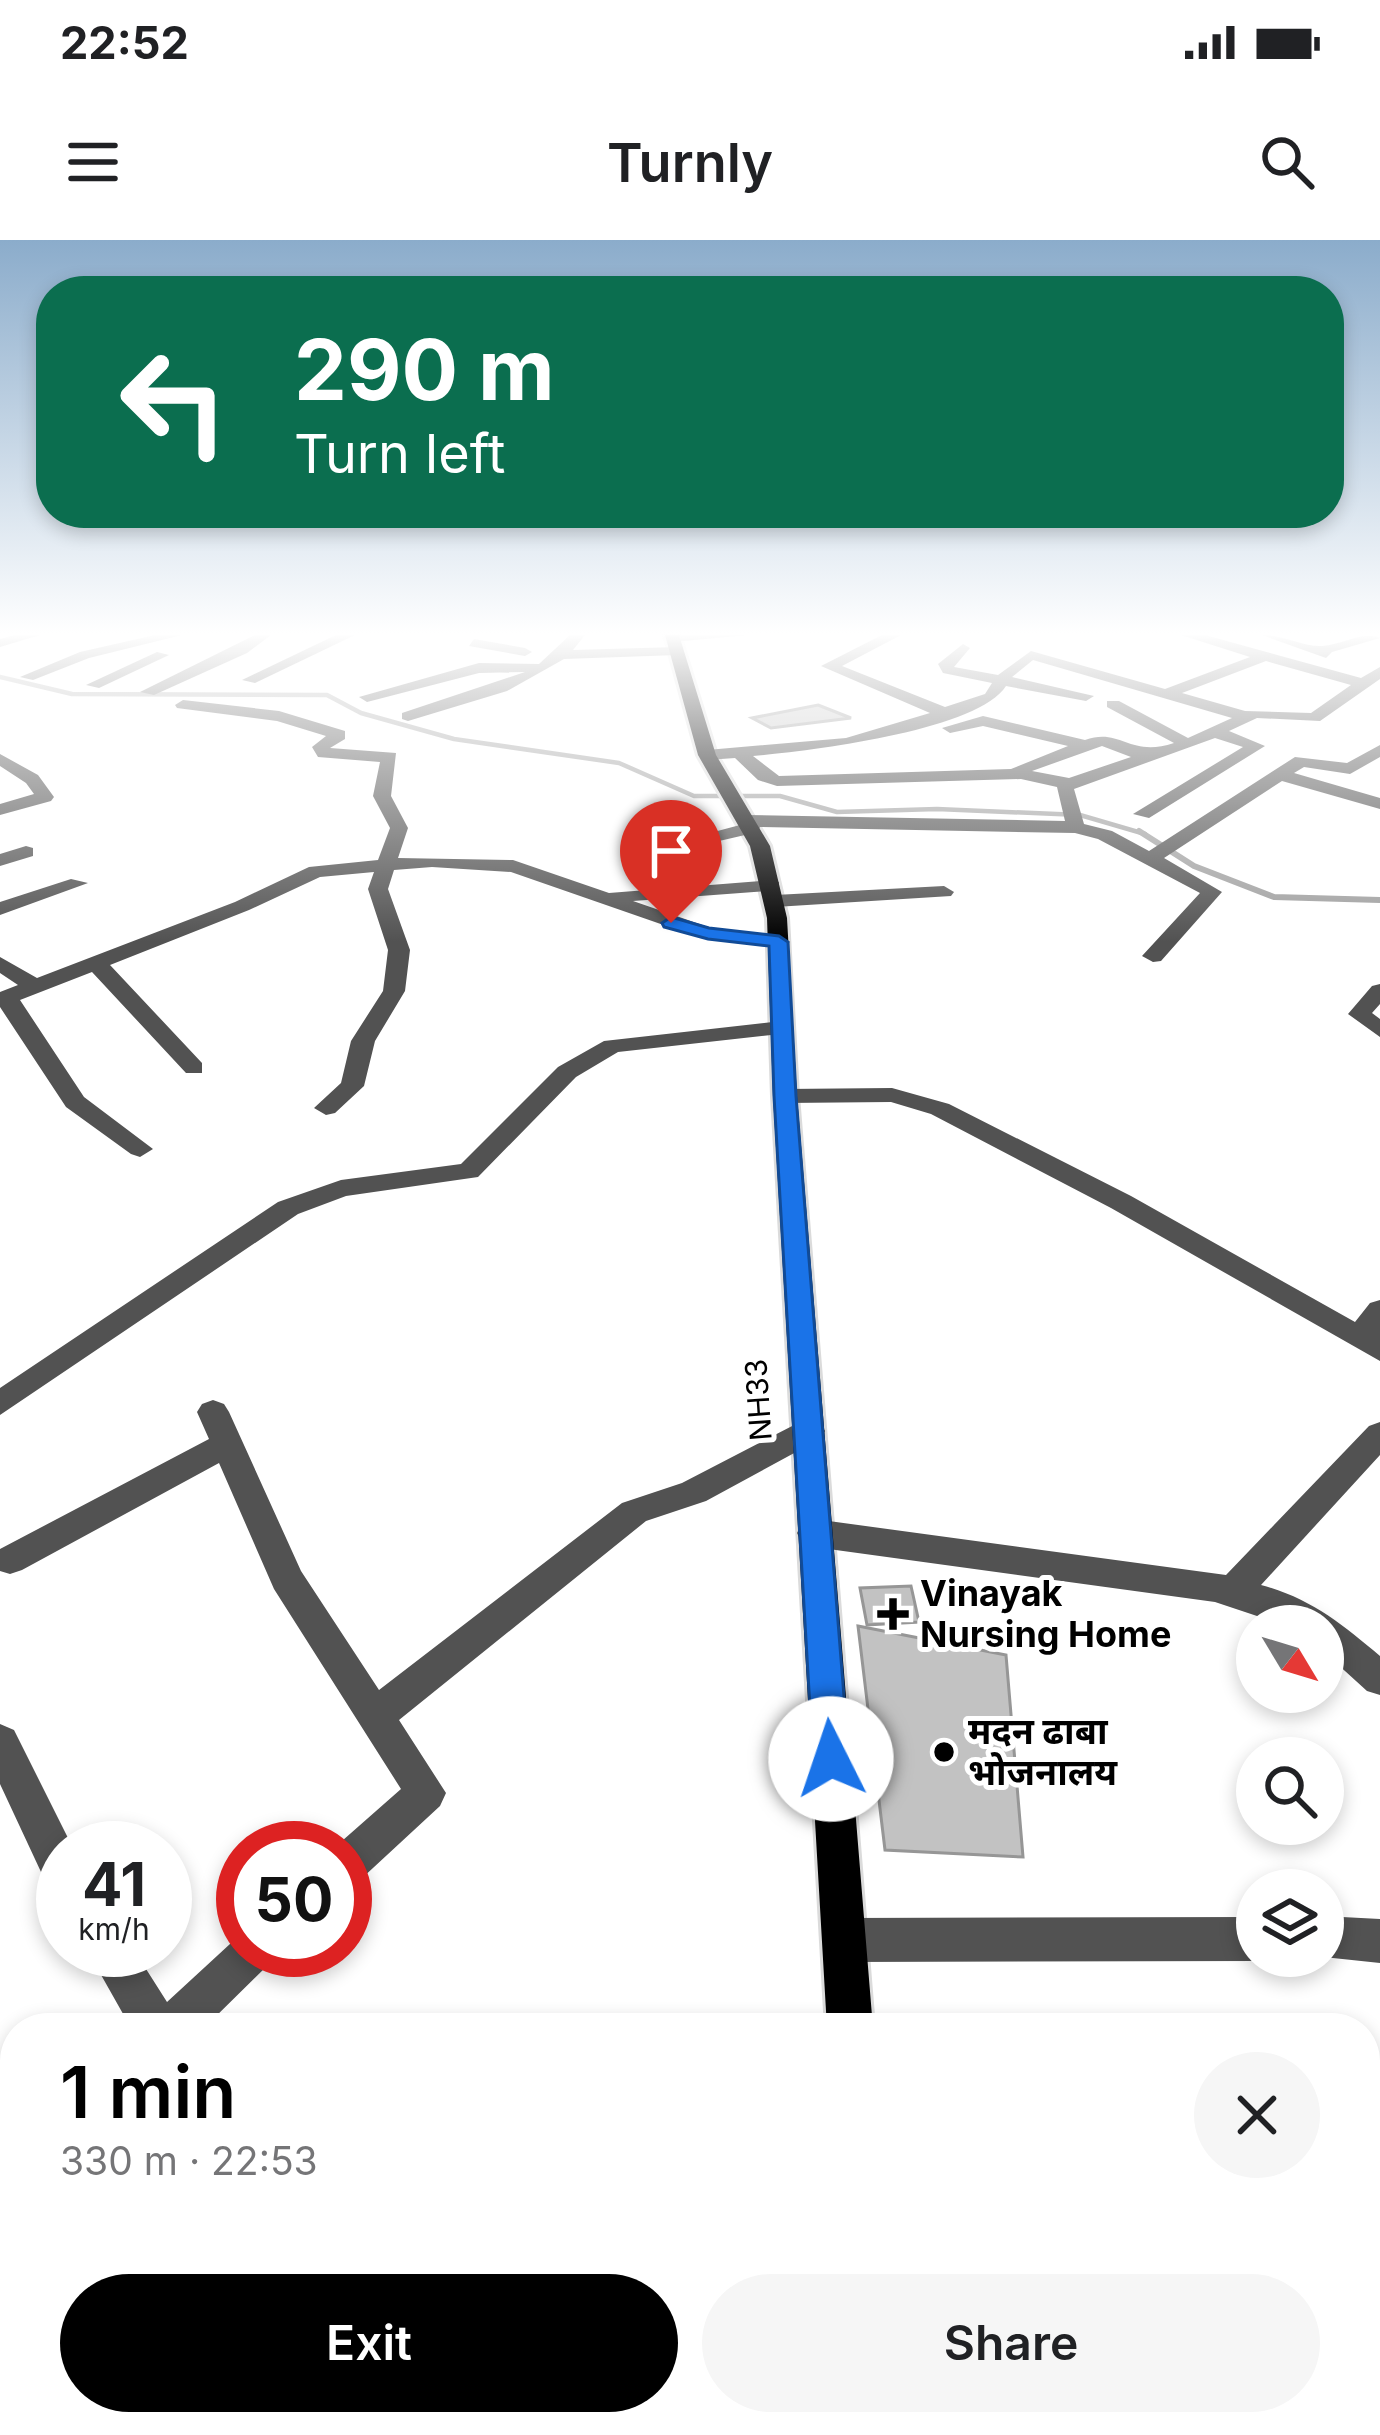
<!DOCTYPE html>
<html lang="en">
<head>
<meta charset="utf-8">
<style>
  body { margin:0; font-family:Inter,"Noto Sans Devanagari",sans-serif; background:#f6f6f6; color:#202124; height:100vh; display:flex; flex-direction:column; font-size:45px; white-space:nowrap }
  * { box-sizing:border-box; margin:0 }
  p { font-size:39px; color:#757577 }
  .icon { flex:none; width:66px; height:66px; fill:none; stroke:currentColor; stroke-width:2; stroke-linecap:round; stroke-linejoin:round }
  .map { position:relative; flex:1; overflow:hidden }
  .sheet { position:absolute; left:0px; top:1773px; width:1380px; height:423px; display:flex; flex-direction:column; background:#fff; border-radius:48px 48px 0 0; box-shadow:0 6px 18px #0003 }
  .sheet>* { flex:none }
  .hud { position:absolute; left:36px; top:36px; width:1308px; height:252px; border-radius:48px; box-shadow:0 6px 18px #0003; background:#0b6e4f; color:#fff; overflow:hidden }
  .needle { width:78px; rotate:128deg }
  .buttons { position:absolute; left:1236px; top:1365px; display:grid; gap:24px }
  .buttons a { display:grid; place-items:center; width:108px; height:108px; border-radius:50%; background:#fff; box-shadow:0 6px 18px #0003; font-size:60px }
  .speed { position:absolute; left:36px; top:1581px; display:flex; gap:24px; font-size:60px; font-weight:700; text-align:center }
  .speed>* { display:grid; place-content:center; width:156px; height:156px; border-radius:50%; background:#fff; box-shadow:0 6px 18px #0003; line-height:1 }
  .speed small { font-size:30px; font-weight:400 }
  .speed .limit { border:18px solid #d22; background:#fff; color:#111 }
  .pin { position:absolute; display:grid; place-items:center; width:102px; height:102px; color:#fff; margin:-123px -51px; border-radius:50% 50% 50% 0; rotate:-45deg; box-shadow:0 0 12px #0007 }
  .pin .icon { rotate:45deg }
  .me { position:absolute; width:132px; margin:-66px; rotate:356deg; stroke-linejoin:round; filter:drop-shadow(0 0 9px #0008) }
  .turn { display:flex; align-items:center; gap:42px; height:252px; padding:0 60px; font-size:54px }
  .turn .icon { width:156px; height:156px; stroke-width:2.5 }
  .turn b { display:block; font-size:84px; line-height:102px }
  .round { display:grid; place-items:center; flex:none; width:126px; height:126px; border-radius:63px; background:#f6f6f6 }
  .headline { display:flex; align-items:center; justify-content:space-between; height:204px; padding:0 60px }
  h1 { font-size:72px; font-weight:600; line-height:90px; color:#000 }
  .primary-button { display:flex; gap:24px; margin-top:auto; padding:24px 60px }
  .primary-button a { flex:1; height:138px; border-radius:72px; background:#000; color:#fff; font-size:48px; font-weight:600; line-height:138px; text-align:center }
  .primary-button a+a { background:#f6f6f6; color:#202124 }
  .status { display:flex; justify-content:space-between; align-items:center; height:84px; padding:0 60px; background:#fff; direction:ltr }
  .status svg { height:33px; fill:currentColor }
  header { display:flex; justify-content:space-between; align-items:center; height:156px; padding:0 60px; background:#fff; font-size:54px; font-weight:600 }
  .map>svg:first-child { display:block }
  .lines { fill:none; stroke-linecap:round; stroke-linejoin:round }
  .stream-far1 { stroke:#a0a0a0; stroke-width:4.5 }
  .stream { stroke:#a0a0a0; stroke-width:6 }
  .building { fill:#c2c2c2; stroke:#969696; stroke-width:3 }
  .major-casing { stroke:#dbdbdb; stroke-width:6 }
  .minor { fill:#525252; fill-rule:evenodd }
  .major { fill:#000; fill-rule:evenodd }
  .route { fill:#1a73e8; stroke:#114b97; stroke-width:3 }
  .poi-dot { fill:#000; stroke:#fff; stroke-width:4.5 }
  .labels { text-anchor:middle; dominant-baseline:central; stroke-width:10; stroke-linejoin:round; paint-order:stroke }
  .street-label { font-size:30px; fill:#000; stroke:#fff }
  .near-poi-label { font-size:36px; font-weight:bold; fill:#000; stroke:#fff; text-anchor:start }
</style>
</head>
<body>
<div class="status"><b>22:52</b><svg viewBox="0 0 49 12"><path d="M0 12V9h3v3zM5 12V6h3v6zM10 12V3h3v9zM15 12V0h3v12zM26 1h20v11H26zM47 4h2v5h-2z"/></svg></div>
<header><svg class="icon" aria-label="menu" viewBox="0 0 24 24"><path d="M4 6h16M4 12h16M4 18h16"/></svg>Turnly<svg class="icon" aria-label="search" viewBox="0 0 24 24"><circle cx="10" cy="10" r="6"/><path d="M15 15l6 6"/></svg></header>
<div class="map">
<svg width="1380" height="2195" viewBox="0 0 1380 2195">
  <rect width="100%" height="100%" fill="#fff"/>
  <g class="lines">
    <!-- stream-far1 -->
    <path class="stream-far1" d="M0 437 72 454 327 455 361 473 454 499 619 523 694 556H780L837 572 937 569 1080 575 1145 594"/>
    <!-- stream -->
    <path class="stream" d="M1139 591 1194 626 1274 657 1380 660"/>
  </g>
  <!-- building -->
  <g class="building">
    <path d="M818 465 851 478 771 488 752 478Z"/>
    <path d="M911 1346 919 1382 867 1385 860 1348Z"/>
    <path d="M858 1386 1006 1415 1023 1617 885 1610Z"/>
  </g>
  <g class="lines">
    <defs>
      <g id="major">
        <path d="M665 395H679L716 515 770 606 787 678 797 856 873 1788H827L773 856 767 678 750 606 698 515Z"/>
        <path d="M843 2181H897L898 2195H844Z"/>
      </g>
    </defs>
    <!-- major casing -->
    <use href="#major" class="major-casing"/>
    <!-- minor -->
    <g class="minor">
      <path d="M15 395H40L0 407V399Z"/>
      <path d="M155 395H182L89 418 33 440 20 437 80 412Z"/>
      <path d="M255 395H271L247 413 154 455 140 452Z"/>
      <path d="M336 395H355L255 443 242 440Z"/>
      <path d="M570 395H585L573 410 677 407 684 411 677 415 564 419 507 451 408 481 402 479V473L525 432 479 433 367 462 359 457 479 423 539 424Z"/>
      <path d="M668 395H747L673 402Z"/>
      <path d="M882 395H901L842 426 945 467 985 454 992 443 943 433 938 424 963 404 970 408 954 427 998 435 1031 411 1165 449 1250 417 1181 395H1205L1361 438 1380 427V439L1320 481 1257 478 1229 491 1265 506 1149 578 1133 574 1243 507 1215 498 1074 549 1084 584 1112 591 1149 611 1295 517 1347 523 1380 505V517L1350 534 1304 527 1294 533 1380 558V569L1282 541 1164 618 1222 652 1161 721 1153 722 1142 716 1200 653 1098 599 1075 593 760 587 758 592 650 617V609L740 585 737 581 746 575 1065 581 1057 547 1021 539 777 546 758 540 735 518 707 520 698 515 707 510 846 498 930 473 821 426ZM1033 420 1232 478 1188 498 1119 461H1107V467L1174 503C1129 518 1121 487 1085 500L983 476 942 488 950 493 983 486 1068 506 1011 529 779 536 753 516C809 511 977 491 1006 446L1086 461 1094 456 1012 437ZM1266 421 1351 445 1311 473 1245 471 1182 453ZM1102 506 1131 517 1069 538 1032 531Z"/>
      <path d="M1262 395C1282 395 1304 407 1322 406 1344 404 1362 391 1380 398L1332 412 1326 418Z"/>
      <path d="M474 399 525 408 532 412 525 416 469 406Z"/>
      <path d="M157 412 169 415 99 448 86 445Z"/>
      <path d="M183 460 279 471 345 491V499L330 508 396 513 391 556 408 588 398 618 513 620 609 653 772 640 779 642V650L633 661 711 688 779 696 790 702 779 708 701 698 511 632 432 627 394 630 388 649 410 710 405 751 375 801 364 846 335 873 326 875 314 868 341 843 351 801 383 751 388 710 368 649 374 632 320 637 249 670 110 725 202 823V833H186L92 732 20 760 84 857 153 909 140 917 131 914 66 867 0 767V752L18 745 0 733V717L37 738 235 662 309 627 378 620 390 588 373 556 380 522 318 517 312 507 326 496 277 481 177 468 175 465Z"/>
      <path d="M0 514 38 535 54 557 51 561 0 575V564L34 554 26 543 0 526Z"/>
      <path d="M26 606 33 608V616L0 626V614Z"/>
      <path d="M71 639 88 643 0 675V662Z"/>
      <path d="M944 646 954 652 951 656 775 667 765 661 775 655Z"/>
      <path d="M1380 744V764L1372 773 1380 779V797L1348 774 1372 746Z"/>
      <path d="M781 781 793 788 789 793 618 812 576 837 478 937 346 956 298 974 0 1175V1148L278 962 341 940 461 924 558 827 604 801Z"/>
      <path d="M892 848 949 864 1131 956 1355 1082 1370 1063 1380 1060V1121L1111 968 931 874 891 862 785 863 773 856 785 849Z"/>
      <path d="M213 1160 224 1164 229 1172 301 1331 379 1450 622 1263 682 1243 798 1183H820L825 1191 820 1199 706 1261 646 1281 399 1480 446 1553 440 1566 360 1640 345 1646V1608H334L401 1549 274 1349 219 1223 22 1330 10 1334 0 1331V1309L209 1199 197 1172 202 1164Z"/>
      <path d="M1380 1182V1215L1261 1345C1310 1358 1342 1384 1380 1416V1455L1367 1451 1323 1411V1386H1287L1215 1362 814 1307 802 1303 797 1293 802 1283 814 1279 1226 1335 1369 1186Z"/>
      <path d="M0 1484 14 1490 73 1608H63V1653L48 1647 0 1544Z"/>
      <path d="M1323 1676 1380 1679V1723L1314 1716H1323Z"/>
      <path d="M1257 1677V1716H1268L1257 1721 845 1722 830 1715 823 1700 830 1685 845 1678Z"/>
      <path d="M243 1692V1710H275L268 1725 204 1788H131L87 1710H134L167 1762Z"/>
      <path d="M15 1888V1942L0 1948V1894Z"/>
      <path d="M275 2181H329L326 2195H272Z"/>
    </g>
    <!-- major -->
    <use href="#major" class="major"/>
  </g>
  <!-- sky -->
  <linearGradient id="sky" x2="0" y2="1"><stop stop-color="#8baccb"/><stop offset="0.56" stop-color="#fff"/><stop offset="1" stop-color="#fff" stop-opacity="0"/></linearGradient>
  <rect width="1380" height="702" fill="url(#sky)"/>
  <!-- route -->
  <path class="route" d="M671 677 709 688 779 696 788 702 796 856 849 1519 844 1531 831 1536 818 1531 813 1519 774 856 769 706 708 699 664 687 662 683Z"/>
  <!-- markers -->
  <g class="poi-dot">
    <path d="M887 1356h12v12h12v12h-12v12h-12v-12h-12v-12h12z"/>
    <circle cx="944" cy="1512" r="12"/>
  </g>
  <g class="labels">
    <!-- street labels -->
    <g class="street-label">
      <text transform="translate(758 1160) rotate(-94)">NH33</text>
    </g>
    <!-- near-poi labels -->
    <g class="near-poi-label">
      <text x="920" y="1353">Vinayak<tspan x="920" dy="41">Nursing Home</tspan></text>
      <text x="968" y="1491">मदन ढाबा<tspan x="968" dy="41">भोजनालय</tspan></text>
    </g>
  </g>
</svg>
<div class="buttons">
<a><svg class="needle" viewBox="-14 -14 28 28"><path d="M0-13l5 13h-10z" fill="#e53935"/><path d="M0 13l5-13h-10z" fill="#757577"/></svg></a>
<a><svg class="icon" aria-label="search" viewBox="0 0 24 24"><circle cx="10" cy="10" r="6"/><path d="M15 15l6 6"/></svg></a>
<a><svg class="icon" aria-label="layers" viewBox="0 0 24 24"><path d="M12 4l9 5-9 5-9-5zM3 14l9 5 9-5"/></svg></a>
</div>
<div class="speed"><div>41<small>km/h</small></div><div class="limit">50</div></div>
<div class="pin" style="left:671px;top:683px;background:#d93025"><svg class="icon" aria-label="arrive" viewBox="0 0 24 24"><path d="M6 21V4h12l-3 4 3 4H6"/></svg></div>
<svg class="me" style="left:831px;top:1519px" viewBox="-20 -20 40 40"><circle r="19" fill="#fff"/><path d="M0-13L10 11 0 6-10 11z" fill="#1a73e8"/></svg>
<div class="hud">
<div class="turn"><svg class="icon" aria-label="left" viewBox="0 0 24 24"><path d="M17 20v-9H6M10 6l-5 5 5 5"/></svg><div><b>290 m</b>Turn left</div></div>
</div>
<section class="sheet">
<div class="headline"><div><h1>1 min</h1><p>330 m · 22:53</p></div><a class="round"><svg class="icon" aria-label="close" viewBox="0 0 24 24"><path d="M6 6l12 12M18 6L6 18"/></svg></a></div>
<div class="primary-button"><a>Exit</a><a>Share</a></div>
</section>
</div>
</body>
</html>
